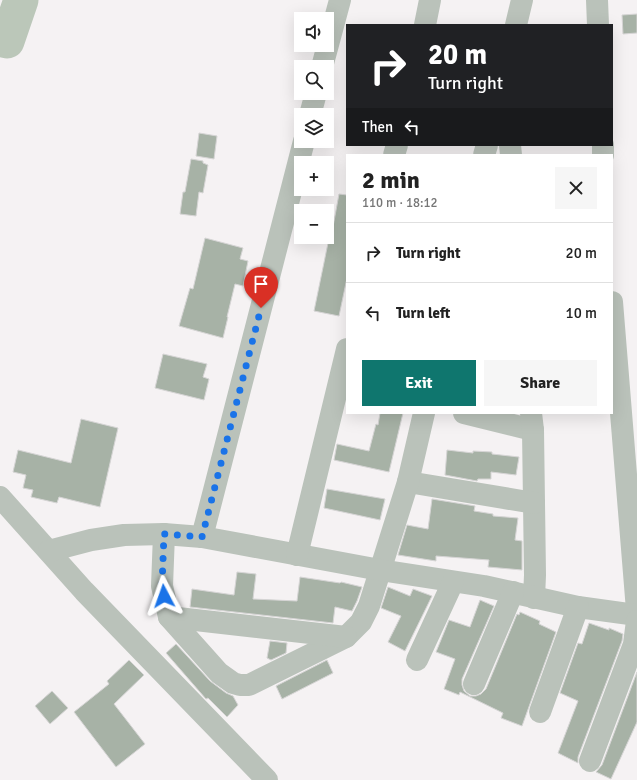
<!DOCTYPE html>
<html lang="en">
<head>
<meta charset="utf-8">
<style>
  body { margin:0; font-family:Signika,sans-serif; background:#f6f6f6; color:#222; height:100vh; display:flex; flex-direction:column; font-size:15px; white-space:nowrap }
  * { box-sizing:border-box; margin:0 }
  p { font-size:13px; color:#767676 }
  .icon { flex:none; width:22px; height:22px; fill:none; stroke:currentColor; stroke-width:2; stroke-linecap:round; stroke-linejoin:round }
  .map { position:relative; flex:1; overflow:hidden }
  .sheet { position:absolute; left:346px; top:154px; width:267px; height:260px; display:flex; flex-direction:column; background:#fff; border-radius:0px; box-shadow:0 4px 16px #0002 }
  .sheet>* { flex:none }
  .hud { position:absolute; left:346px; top:24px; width:267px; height:122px; border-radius:0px; box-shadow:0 4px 16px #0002; background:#202124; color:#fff; overflow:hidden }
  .controls { position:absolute; left:294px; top:12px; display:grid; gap:8px }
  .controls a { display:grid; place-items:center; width:40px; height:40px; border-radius:0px; background:#fff; box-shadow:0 4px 16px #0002; font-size:20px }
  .pin { position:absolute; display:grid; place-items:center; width:34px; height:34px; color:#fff; margin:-41px -17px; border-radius:50% 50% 50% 0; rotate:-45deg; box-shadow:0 0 4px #0007 }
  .pin .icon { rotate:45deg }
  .me { position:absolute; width:44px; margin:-22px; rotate:356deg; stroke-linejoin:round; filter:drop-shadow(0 0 3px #0008) }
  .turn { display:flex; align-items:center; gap:14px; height:84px; padding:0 16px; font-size:18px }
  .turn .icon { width:52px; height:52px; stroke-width:2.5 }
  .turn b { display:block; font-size:28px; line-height:34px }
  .then { display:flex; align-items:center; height:38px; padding:0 16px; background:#0003; gap:8px; font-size:15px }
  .round { display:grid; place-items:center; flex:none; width:42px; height:42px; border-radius:0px; background:#f6f6f6 }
  .head { display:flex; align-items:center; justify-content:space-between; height:68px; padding:0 16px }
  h1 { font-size:24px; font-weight:700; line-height:30px }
  .cta { display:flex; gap:8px; margin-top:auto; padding:8px 16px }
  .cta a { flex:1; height:46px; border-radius:0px; background:#0f766e; color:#fff; font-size:16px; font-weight:700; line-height:46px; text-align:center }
  .cta a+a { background:#f6f6f6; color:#222 }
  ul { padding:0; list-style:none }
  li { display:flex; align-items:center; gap:12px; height:60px; padding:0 16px; border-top:1px solid #e0e0e0 }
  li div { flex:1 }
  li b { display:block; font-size:15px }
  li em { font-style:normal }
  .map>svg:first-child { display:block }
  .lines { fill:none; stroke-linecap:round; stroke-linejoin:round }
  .river { stroke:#bbc7b9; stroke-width:35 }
  .building { fill:#a7b2a6; stroke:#d6d5d5 }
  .minor { stroke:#bac2ba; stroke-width:22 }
  .route { stroke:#1a73e8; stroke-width:7; stroke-dasharray:0 12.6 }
</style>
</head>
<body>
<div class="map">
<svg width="637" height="780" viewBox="0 0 637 780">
  <rect width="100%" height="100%" fill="#f5f2f3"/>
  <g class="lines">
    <!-- river -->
    <path class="river" d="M0 39 7 41 21 0"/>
  </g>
  <!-- building -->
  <g class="building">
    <path d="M637 14V33L623 34 622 15Z"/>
    <path d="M199 133 217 136 214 159 196 156Z"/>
    <path d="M191 159 203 161V163L208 165 203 193 199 192 196 216 180 214 183 192H185Z"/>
    <path d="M339 194 347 195V278L339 316 314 311 328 243H330Z"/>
    <path d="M205 238 243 248 240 259 248 261 243 286 235 284 227 317H228L223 338 179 326 190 288 193 289Z"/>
    <path d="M163 354 207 364 203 377 209 379 204 400 155 388Z"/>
    <path d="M380 413H403L389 472 334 460 337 444 369 451 376 424 378 425Z"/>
    <path d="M81 419 118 428 100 507 59 497 57 503 31 497 33 490 23 488 26 475 13 472 18 450 71 463Z"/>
    <path d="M447 450 473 453V451L492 452V454L519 457 516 475 491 472V479H478L477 481 445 475Z"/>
    <path d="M327 489 385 499 380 520 324 508Z"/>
    <path d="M432 499 475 506 474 511 493 514V516L518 518 515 540 522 541V570L488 567 489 560 436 556V561L398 555 407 525 428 529Z"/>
    <path d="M237 572 256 574 253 599 297 601 300 577 340 583 341 582 362 587 357 601 352 611 335 607 333 623 190 607 192 589 234 595Z"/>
    <path d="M388 587 410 596 413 589 432 596 405 651 388 642 401 616 381 608Z"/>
    <path d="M480 600 494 606 462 679V685L464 691 470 696H476L481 694 486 689 517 614 519 615 520 612 540 621 539 624 556 632 522 726 501 718 503 713 460 692 459 695 444 689 455 659 436 652 445 630 449 620 470 627Z"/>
    <path d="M589 623 609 630V628L623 634 622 641 578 757V763L558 753 578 701 560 693 578 643 582 644Z"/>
    <path d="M270 641 287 643 286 653 271 660 267 658Z"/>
    <path d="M176 644 210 681 226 693 233 696 238 705 227 717 208 698 206 699 166 653Z"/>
    <path d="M129 660 144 675 114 704 145 744 116 767 74 712 109 684 107 681Z"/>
    <path d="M327 660 333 673 282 699 276 686Z"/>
    <path d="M637 672V722L611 779 596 772 602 765Z"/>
    <path d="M52 691 68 708 50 724 35 706Z"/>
  </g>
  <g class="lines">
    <!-- minor -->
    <g class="minor">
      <path d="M597 0 598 25"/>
      <path d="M425 25 430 0"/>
      <path d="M516 25 522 0"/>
      <path d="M322 67 340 0"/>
      <path d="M310 115 316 93"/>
      <path d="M510 145 511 155"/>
      <path d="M603 145V155"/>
      <path d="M394 155 397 145"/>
      <path d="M484 155 487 145"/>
      <path d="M612 302 637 610"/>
      <path d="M464 413 533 430"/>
      <path d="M531 413 533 430 535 575 534 598"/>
      <path d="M408 482 534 503"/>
      <path d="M0 497 84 591 267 780"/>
      <path d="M164 534 162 586 169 617 219 673 233 683 240 685H249L346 637 361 622 369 606 408 482 424 413"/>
      <path d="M202 537 304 141"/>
      <path d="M49 551 91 540 124 535 164 534 202 537 380 570 484 586 578 607 637 615"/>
      <path d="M297 555 347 349"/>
      <path d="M169 617 346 637"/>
      <path d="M417 660 453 582"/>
      <path d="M474 684 513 592"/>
      <path d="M540 712 578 607"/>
      <path d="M590 761 634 644 637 621"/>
    </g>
  </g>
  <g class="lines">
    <!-- route -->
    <path class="route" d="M164 596 162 586 164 534 202 537 261 308"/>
  </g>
</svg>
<div class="controls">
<a><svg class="icon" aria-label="sound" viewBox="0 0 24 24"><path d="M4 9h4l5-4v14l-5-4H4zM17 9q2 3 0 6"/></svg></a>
<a><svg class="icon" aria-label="search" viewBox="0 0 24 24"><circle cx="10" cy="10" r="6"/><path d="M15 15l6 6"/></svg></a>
<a><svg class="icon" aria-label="layers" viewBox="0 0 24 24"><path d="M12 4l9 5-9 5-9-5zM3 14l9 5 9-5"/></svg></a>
<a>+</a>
<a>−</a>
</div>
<div class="pin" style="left:261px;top:308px;background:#d93025"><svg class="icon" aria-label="arrive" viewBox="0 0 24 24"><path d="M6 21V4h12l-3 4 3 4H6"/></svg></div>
<svg class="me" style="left:164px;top:596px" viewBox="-20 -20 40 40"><path d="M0-17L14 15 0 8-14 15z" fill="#1a73e8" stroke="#fff" stroke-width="4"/></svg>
<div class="hud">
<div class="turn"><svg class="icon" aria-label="right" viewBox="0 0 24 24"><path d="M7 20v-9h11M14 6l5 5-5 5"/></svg><div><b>20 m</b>Turn right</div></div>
<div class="then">Then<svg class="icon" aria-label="left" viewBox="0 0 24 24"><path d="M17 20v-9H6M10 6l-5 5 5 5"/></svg></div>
</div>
<section class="sheet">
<div class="head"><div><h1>2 min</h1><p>110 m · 18:12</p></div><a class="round"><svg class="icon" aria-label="close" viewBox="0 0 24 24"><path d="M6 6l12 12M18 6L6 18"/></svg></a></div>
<ul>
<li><svg class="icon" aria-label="right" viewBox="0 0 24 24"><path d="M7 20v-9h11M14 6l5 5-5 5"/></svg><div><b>Turn right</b></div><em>20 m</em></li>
<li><svg class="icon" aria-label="left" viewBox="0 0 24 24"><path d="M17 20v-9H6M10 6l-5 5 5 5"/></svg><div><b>Turn left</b></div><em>10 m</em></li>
</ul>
<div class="cta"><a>Exit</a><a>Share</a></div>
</section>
</div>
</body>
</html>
